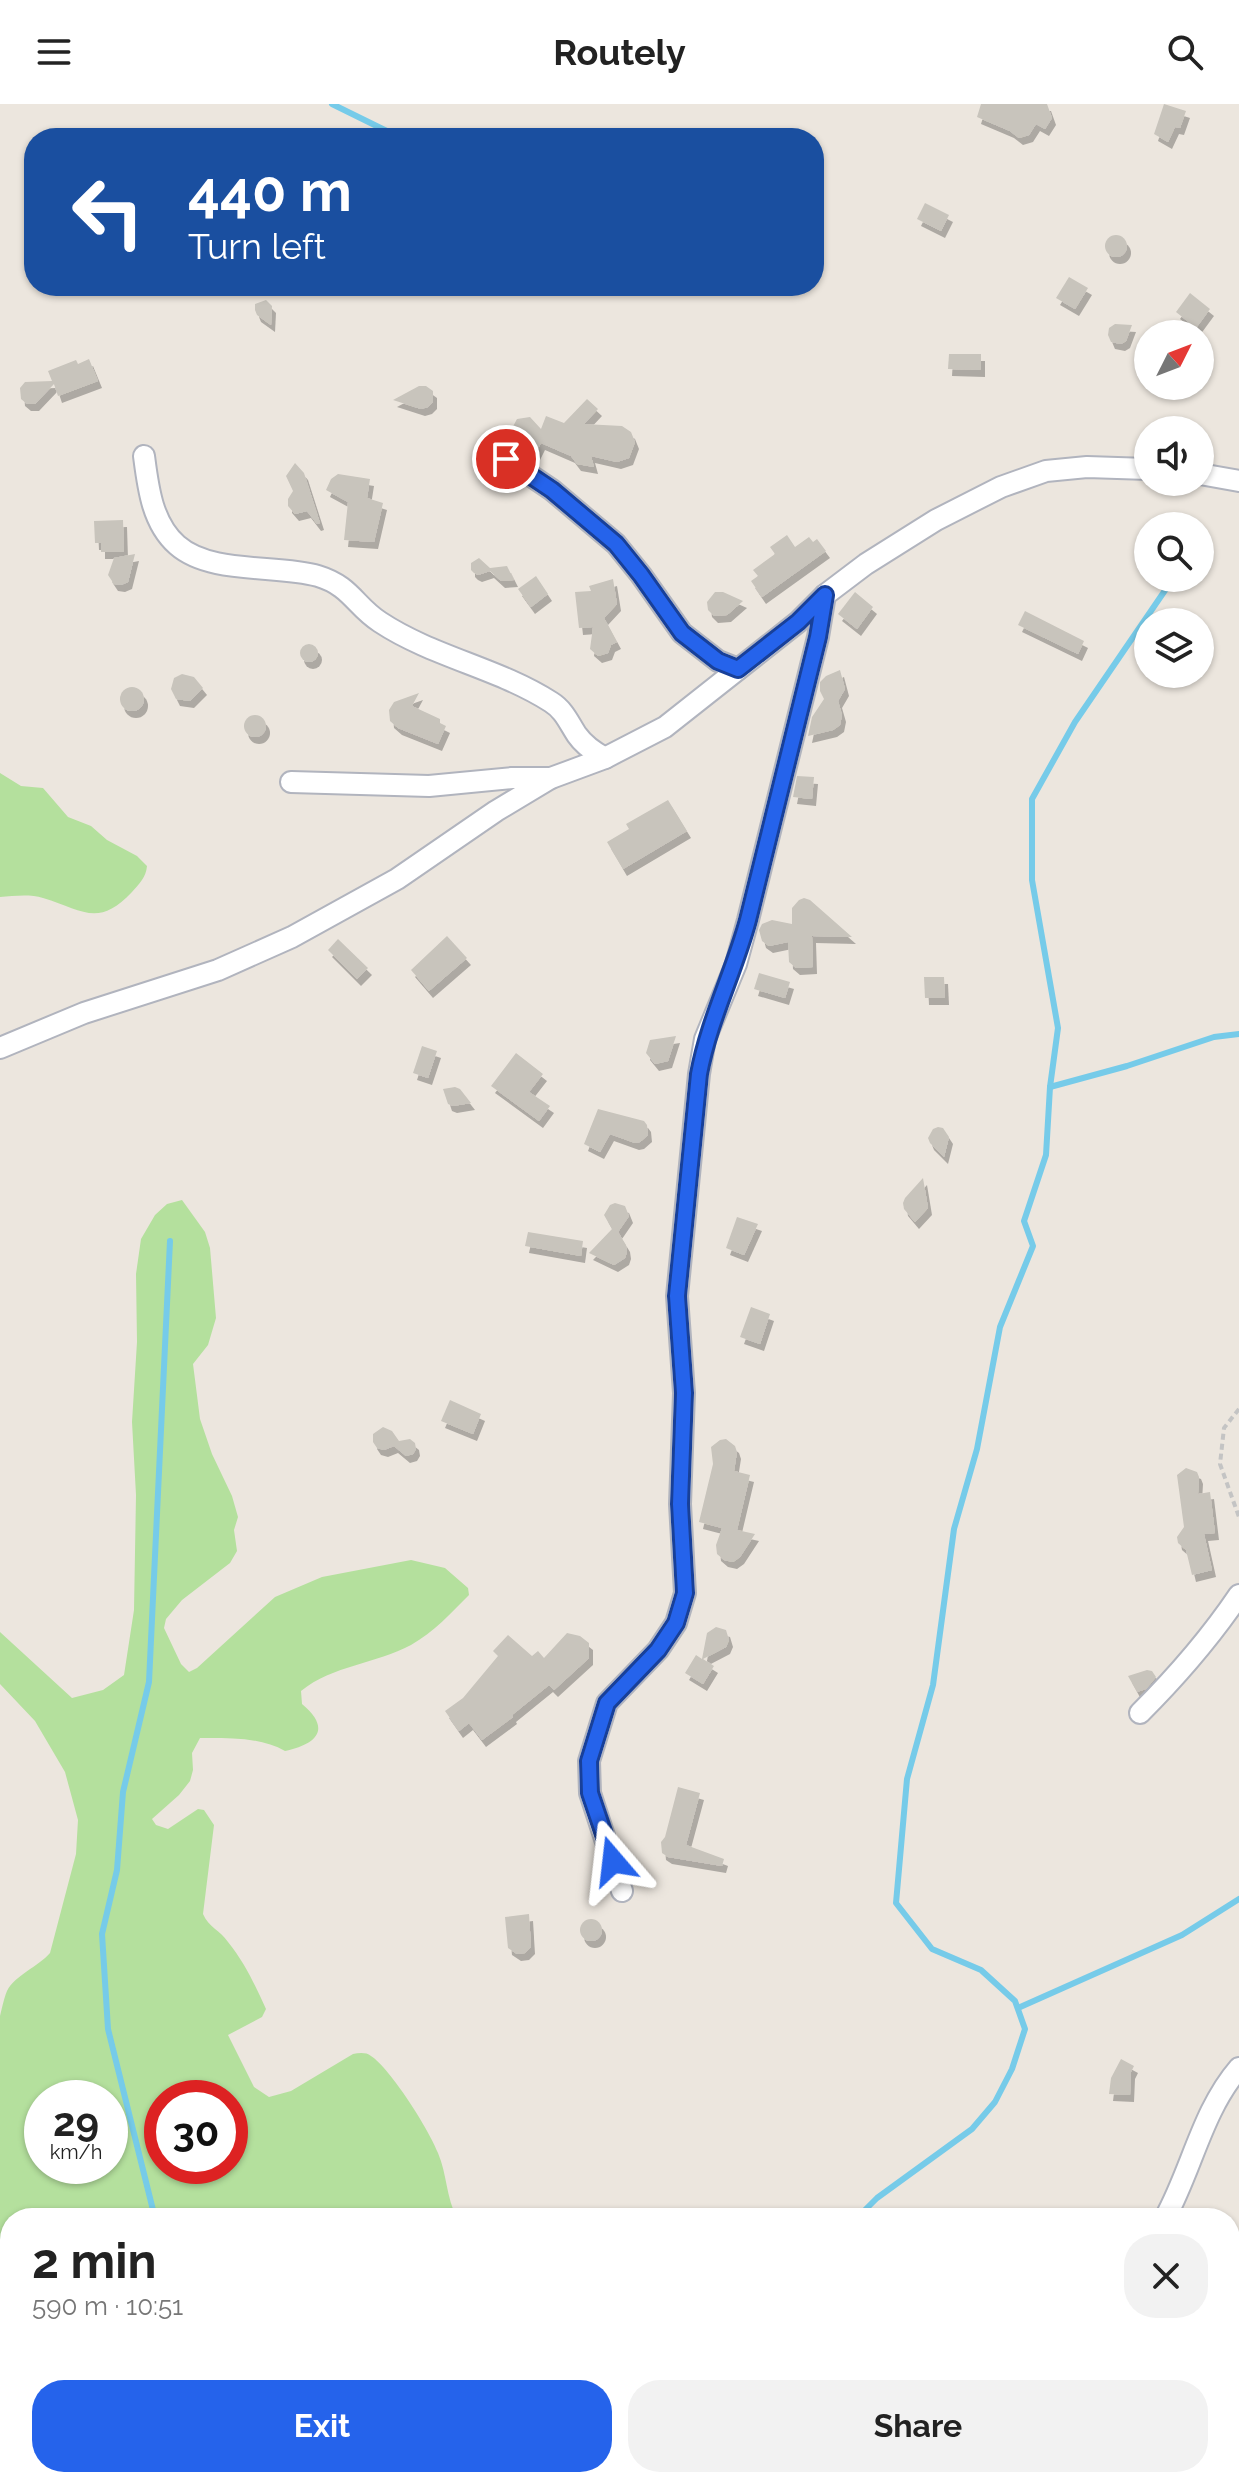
<!DOCTYPE html>
<html lang="en">
<head>
<meta charset="utf-8">
<style>
  body { margin:0; font-family:Raleway,sans-serif; background:#f2f2f2; color:#222; height:100vh; display:flex; flex-direction:column; font-size:30px; white-space:nowrap }
  * { box-sizing:border-box; margin:0 }
  p { font-size:26px; color:#767676 }
  .icon { flex:none; width:44px; height:44px; fill:none; stroke:currentColor; stroke-width:2; stroke-linecap:round; stroke-linejoin:round }
  .map { position:relative; flex:1; overflow:hidden }
  .side { position:absolute; left:0px; top:2104px; width:1240px; height:280px; display:flex; flex-direction:column; background:#fff; border-radius:32px 32px 0 0; box-shadow:0 2px 6px #0004 }
  .side>* { flex:none }
  .top-card { position:absolute; left:24px; top:24px; width:800px; height:168px; border-radius:32px; box-shadow:0 2px 6px #0004; background:#1a4fa0; color:#fff; overflow:hidden }
  .needle { width:52px; rotate:48deg }
  .tools { position:absolute; left:1134px; top:216px; display:grid; gap:16px }
  .tools a { display:grid; place-items:center; width:80px; height:80px; border-radius:50%; background:#fff; box-shadow:0 2px 6px #0004; font-size:40px }
  .speed { position:absolute; left:24px; top:1976px; display:flex; gap:16px; font-size:40px; font-weight:700; text-align:center }
  .speed>* { display:grid; place-content:center; width:104px; height:104px; border-radius:50%; background:#fff; box-shadow:0 2px 6px #0004; line-height:1 }
  .speed small { font-size:20px; font-weight:400 }
  .speed .limit { border:12px solid #d22; background:#fff; color:#111 }
  .pin { position:absolute; display:grid; place-items:center; width:68px; height:68px; color:#fff; margin:-34px; border:4px solid #fff; border-radius:50%; box-shadow:0 2px 8px #0007 }
  .me { position:absolute; width:88px; margin:-44px; rotate:343deg; stroke-linejoin:round; filter:drop-shadow(0 0 6px #0008) }
  .turn { display:flex; align-items:center; gap:28px; height:168px; padding:0 32px; font-size:36px }
  .turn .icon { width:104px; height:104px; stroke-width:2.5 }
  .turn b { display:block; font-size:56px; line-height:68px }
  .round { display:grid; place-items:center; flex:none; width:84px; height:84px; border-radius:32px; background:#f2f2f2 }
  .overview { display:flex; align-items:center; justify-content:space-between; height:136px; padding:0 32px }
  h1 { font-size:48px; font-weight:700; line-height:60px }
  .button { display:flex; gap:16px; margin-top:auto; padding:16px 32px }
  .button a { flex:1; height:92px; border-radius:32px; background:#2563eb; color:#fff; font-size:32px; font-weight:700; line-height:92px; text-align:center }
  .button a+a { background:#f2f2f2; color:#222 }
  header { display:flex; justify-content:space-between; align-items:center; height:104px; padding:0 32px; background:#fff; font-size:36px; font-weight:700 }
  .map>svg:first-child { display:block }
  .green { fill:#b4e09d; fill-rule:evenodd }
  .lines { fill:none; stroke-linecap:round; stroke-linejoin:round }
  .stream { stroke:#76cbe9; stroke-width:6 }
  .building { fill:#c8c4bc; filter:url(#shadow) }
  .street-casing { stroke:#b1b4be; stroke-width:24 }
  .path { stroke:#c4c4c4; stroke-width:4; stroke-dasharray:6 4; stroke-linecap:butt }
  .street { stroke:#fff; stroke-width:20 }
  .route-casing { stroke:#184099; stroke-width:20 }
  .route { stroke:#2563eb; stroke-width:14 }
</style>
</head>
<body>
<header><svg class="icon" aria-label="menu" viewBox="0 0 24 24"><path d="M4 6h16M4 12h16M4 18h16"/></svg>Routely<svg class="icon" aria-label="search" viewBox="0 0 24 24"><circle cx="10" cy="10" r="6"/><path d="M15 15l6 6"/></svg></header>
<div class="map">
<svg width="1239" height="2384" viewBox="0 0 1239 2384">
  <defs>
    <filter id="shadow"><feDropShadow dx="4" dy="7" stdDeviation="0" flood-color="#0004"/></filter>
  </defs>
  <rect width="100%" height="100%" fill="#ece6de"/>
  <!-- green -->
  <g class="green">
    <path d="M0 669 21 682 43 684 68 713 91 722 107 736 137 752 147 762C146 773 140 779 132 788 98 824 83 806 43 794 30 790 14 792 0 793Z"/>
    <path d="M182 1096 205 1128 210 1144 216 1214 208 1241 193 1260 200 1315 212 1350 232 1392 238 1413 234 1426 237 1447 230 1459 182 1496 166 1515 164 1524 181 1560 189 1568 197 1564 275 1493 322 1473 411 1456 445 1464 468 1484 469 1491C451 1509 434 1528 411 1541 376 1560 333 1561 301 1587L302 1600C332 1625 317 1640 285 1647 261 1633 227 1634 200 1634L192 1649 193 1666 190 1677 179 1691 152 1715 156 1721 168 1725 198 1705 204 1706 214 1721 203 1810C209 1824 220 1826 228 1838 245 1859 255 1881 266 1905L262 1913 228 1931 254 1983 269 1993 291 1987 353 1950C359 1949 366 1948 371 1952 390 1964 430 2027 438 2049 447 2070 446 2093 457 2114H10V2186L0 2180V1912C2 1904 4 1894 7 1887 15 1871 38 1863 50 1849L76 1750 78 1716 65 1668 35 1617 0 1580V1528L72 1594 103 1586 124 1571 134 1506 136 1391 132 1318 137 1238 136 1170 141 1135 155 1111 167 1100ZM42 1994H110V2062H42ZM162 1994H230V2062H162Z"/>
    <path d="M10 2297V2374H113L106 2384H0V2298Z"/>
  </g>
  <g class="lines">
    <!-- stream -->
    <g class="stream">
      <path d="M332 0 401 34"/>
      <path d="M1050 983 1127 962 1214 933 1239 930"/>
      <path d="M1018 1904 1182 1831 1239 1795"/>
      <path d="M155 2114 108 1925 102 1830 117 1766 123 1688 149 1578 170 1137"/>
      <path d="M857 2114 877 2094 972 2025 995 1998 1012 1965 1025 1925 1015 1897 981 1866 932 1845 896 1799 907 1675 933 1581 954 1425 977 1345 1000 1223 1033 1142 1024 1117 1046 1051 1050 983 1058 924 1032 776V695L1075 618 1168 482"/>
      <path d="M0 2374 10 2373"/>
      <path d="M293 2374 294 2384"/>
      <path d="M744 2374 745 2384"/>
    </g>
  </g>
  <!-- building -->
  <g class="building">
    <path d="M981 0H1047L1052 14 1045 25 1036 20 1029 31 1019 34 1010 27 977 13Z"/>
    <path d="M1164 0 1186 7 1180 24 1175 23 1168 38 1154 30Z"/>
    <path d="M925 99 949 111 941 127 917 115Z"/>
    <circle cx="1116" cy="142" r="11"/>
    <path d="M1069 173 1088 184 1075 205 1056 194Z"/>
    <path d="M1190 189 1210 205 1196 224 1176 208Z"/>
    <path d="M266 196 272 202 271 221 257 211 255 206V200Z"/>
    <path d="M1115 220 1132 221 1126 237 1121 240 1111 238 1108 231 1109 224Z"/>
    <path d="M949 250H981V266L948 265Z"/>
    <path d="M89 255 98 277 58 292 54 280 35 300H27L21 295 20 284 25 278 52 277 48 267 76 256 78 260Z"/>
    <path d="M419 282H426L433 287V298L428 303 421 305 393 296Z"/>
    <path d="M587 295 598 305 584 320 622 322 631 328 635 338 629 354 617 358 591 352 594 363 577 360 571 352 541 339 535 351 510 328 517 315 530 313 541 325 546 312 564 319Z"/>
    <path d="M295 359 304 369 320 419 317 420 307 407 295 410 288 402V395L293 387 286 372Z"/>
    <path d="M338 370 370 375 367 394 383 399 374 438 344 436 348 398 326 386 331 375Z"/>
    <path d="M123 416 124 448H101V439H95L94 417Z"/>
    <path d="M787 431 795 443 809 433 813 438 817 435 826 447 762 493 751 477 758 472 753 466 775 450 770 443Z"/>
    <path d="M135 450 128 478 121 481 114 480 108 471 114 454Z"/>
    <path d="M479 454 490 464 507 462 514 476 501 477 490 467 478 471 474 469 471 466V459Z"/>
    <path d="M536 472 548 490 531 503 518 485Z"/>
    <path d="M613 475 617 500 604 514 617 538 611 541 608 549 598 552 590 545 593 523 579 524 575 488 591 487 589 482Z"/>
    <path d="M715 488H723L743 497 727 511 714 512 708 506 707 498Z"/>
    <path d="M855 488 873 503 857 525 838 510Z"/>
    <path d="M1025 507 1084 537 1078 550 1018 521Z"/>
    <circle cx="309" cy="549" r="9"/>
    <path d="M840 566 845 585 838 597 842 611 840 621 833 626 808 632 812 613 824 595 820 587V578L826 572Z"/>
    <path d="M182 570 194 573 203 584 190 597 176 595 171 585 174 574Z"/>
    <circle cx="132" cy="595" r="12"/>
    <path d="M419 589 412 602 440 615V619L446 622 438 640 398 624 390 617 389 606 394 598Z"/>
    <circle cx="255" cy="622" r="11"/>
    <path d="M797 672 814 673 812 695 793 693Z"/>
    <path d="M668 696 687 727 623 765 607 738 629 725 626 720Z"/>
    <path d="M804 794 810 796 852 833 812 832 813 863 796 864 789 858 788 838 769 842 762 837 759 826 762 820 772 816 792 820V804L799 796Z"/>
    <path d="M447 832 467 854 429 887 411 866Z"/>
    <path d="M338 835 368 864 357 875 328 846Z"/>
    <path d="M759 869 790 878 785 894 754 885Z"/>
    <path d="M924 873H944L945 894H925Z"/>
    <path d="M676 932 668 957 655 960 646 949 650 936Z"/>
    <path d="M422 942 437 947 428 974 413 969Z"/>
    <path d="M516 949 543 970 529 988 550 1002 539 1017 491 982Z"/>
    <path d="M455 983 460 985 471 999 453 1002 448 1000 443 985Z"/>
    <path d="M598 1005 644 1017 647 1021 648 1031 640 1038 635 1039 610 1030 600 1048 584 1040Z"/>
    <path d="M938 1023 943 1024 949 1033 944 1053 930 1039 928 1034 933 1025Z"/>
    <path d="M923 1074 928 1104 915 1118 904 1105 903 1099 905 1094Z"/>
    <path d="M615 1099 625 1102 629 1112 618 1128 626 1141 627 1148 625 1154 614 1161 589 1149 612 1125 604 1111 610 1101Z"/>
    <path d="M737 1113 758 1120 744 1151 726 1144Z"/>
    <path d="M528 1128 583 1137 581 1152 525 1142Z"/>
    <path d="M751 1203 770 1210 760 1240 740 1233Z"/>
    <path d="M450 1296 481 1310 473 1330 441 1317Z"/>
    <path d="M383 1323 392 1327 399 1337 410 1335 415 1339 416 1345 413 1350 406 1352 394 1342 384 1346 377 1344 373 1338V1330Z"/>
    <path d="M726 1335 735 1342 737 1348 734 1367 750 1371 737 1426 755 1430 740 1453 733 1458 724 1456 717 1450 716 1441 722 1424 699 1418 713 1360 711 1343 720 1336Z"/>
    <path d="M1186 1364 1197 1368 1199 1373 1198 1390 1210 1388 1215 1429 1204 1430 1212 1466 1192 1471 1186 1446 1178 1439 1177 1433 1184 1423 1177 1371Z"/>
    <path d="M716 1523 726 1526 729 1536 726 1543 703 1555 714 1562 703 1580 685 1569 696 1551 702 1555 707 1529Z"/>
    <path d="M567 1529 580 1532 589 1539V1554L554 1586 549 1581 512 1611 513 1613 482 1636 469 1619 459 1627 445 1607 463 1594 498 1552 493 1547 508 1531 532 1552 538 1547 544 1554Z"/>
    <path d="M1147 1566 1152 1567 1156 1573 1146 1585 1137 1588 1128 1572Z"/>
    <path d="M678 1683 700 1689 686 1741 724 1755 722 1762 668 1753 662 1749 661 1738 665 1733Z"/>
    <path d="M529 1810 531 1843 525 1849 517 1850 508 1844 505 1813Z"/>
    <circle cx="591" cy="1826" r="11"/>
    <path d="M1121 1955 1134 1962 1131 1968 1130 1991 1109 1990 1111 1974Z"/>
  </g>
  <g class="lines">
    <defs>
      <g id="street">
        <path d="M144 352C148 383 152 419 177 441 211 471 277 460 318 472 351 482 355 502 380 518 433 553 498 564 551 598 564 606 569 619 577 631 584 641 594 648 605 654"/>
        <path d="M506 355 552 386 616 440 641 471 682 529 718 557 738 565"/>
        <path d="M1200 370 1239 377"/>
        <path d="M291 678 429 682 512 674H551"/>
        <path d="M0 944 84 909 218 866 292 833 397 775 496 707 551 674 605 654 665 623 798 518 825 491 866 460 936 416 1001 383 1046 367 1087 363 1148 365"/>
        <path d="M1140 1609C1177 1572 1210 1534 1239 1491"/>
        <path d="M622 1787 590 1689 589 1657 607 1599 658 1546 676 1519 685 1489 680 1400 684 1289 677 1192 699 970 705 935 736 860 748 816 818 533 825 491"/>
        <path d="M1165 2114C1192 2065 1202 2007 1239 1964"/>
        <path d="M1020 2384 1024 2374"/>
      </g>
    </defs>
    <!-- street casing -->
    <use href="#street" class="street-casing"/>
    <!-- path -->
    <path class="path" d="M1239 1305 1224 1324 1220 1360 1239 1413"/>
    <!-- street -->
    <use href="#street" class="street"/>
  </g>
  <g class="lines">
    <defs>
      <path id="route" d="M506 355 552 386 616 440 641 471 682 529 718 557 738 565 798 518 825 491 818 533 748 816C734 868 709 916 699 970L677 1192 684 1289 680 1400 685 1489 676 1519 658 1546 607 1599 589 1657 590 1689 613 1757"/>
    </defs>
    <!-- route casing -->
    <use href="#route" class="route-casing"/>
    <!-- route -->
    <use href="#route" class="route"/>
  </g>
</svg>
<div class="tools">
<a><svg class="needle" viewBox="-14 -14 28 28"><path d="M0-13l5 13h-10z" fill="#e53935"/><path d="M0 13l5-13h-10z" fill="#767676"/></svg></a>
<a><svg class="icon" aria-label="sound" viewBox="0 0 24 24"><path d="M4 9h4l5-4v14l-5-4H4zM17 9q2 3 0 6"/></svg></a>
<a><svg class="icon" aria-label="search" viewBox="0 0 24 24"><circle cx="10" cy="10" r="6"/><path d="M15 15l6 6"/></svg></a>
<a><svg class="icon" aria-label="layers" viewBox="0 0 24 24"><path d="M12 4l9 5-9 5-9-5zM3 14l9 5 9-5"/></svg></a>
</div>
<div class="speed"><div>29<small>km/h</small></div><div class="limit">30</div></div>
<div class="pin" style="left:506px;top:355px;background:#d93025"><svg class="icon" aria-label="arrive" viewBox="0 0 24 24"><path d="M6 21V4h12l-3 4 3 4H6"/></svg></div>
<svg class="me" style="left:613px;top:1757px" viewBox="-20 -20 40 40"><path d="M0-17L14 15 0 8-14 15z" fill="#2563eb" stroke="#fff" stroke-width="4"/></svg>
<div class="top-card">
<div class="turn"><svg class="icon" aria-label="left" viewBox="0 0 24 24"><path d="M17 20v-9H6M10 6l-5 5 5 5"/></svg><div><b>440 m</b>Turn left</div></div>
</div>
<section class="side">
<div class="overview"><div><h1>2 min</h1><p>590 m · 10:51</p></div><a class="round"><svg class="icon" aria-label="close" viewBox="0 0 24 24"><path d="M6 6l12 12M18 6L6 18"/></svg></a></div>
<div class="button"><a>Exit</a><a>Share</a></div>
</section>
</div>
</body>
</html>
